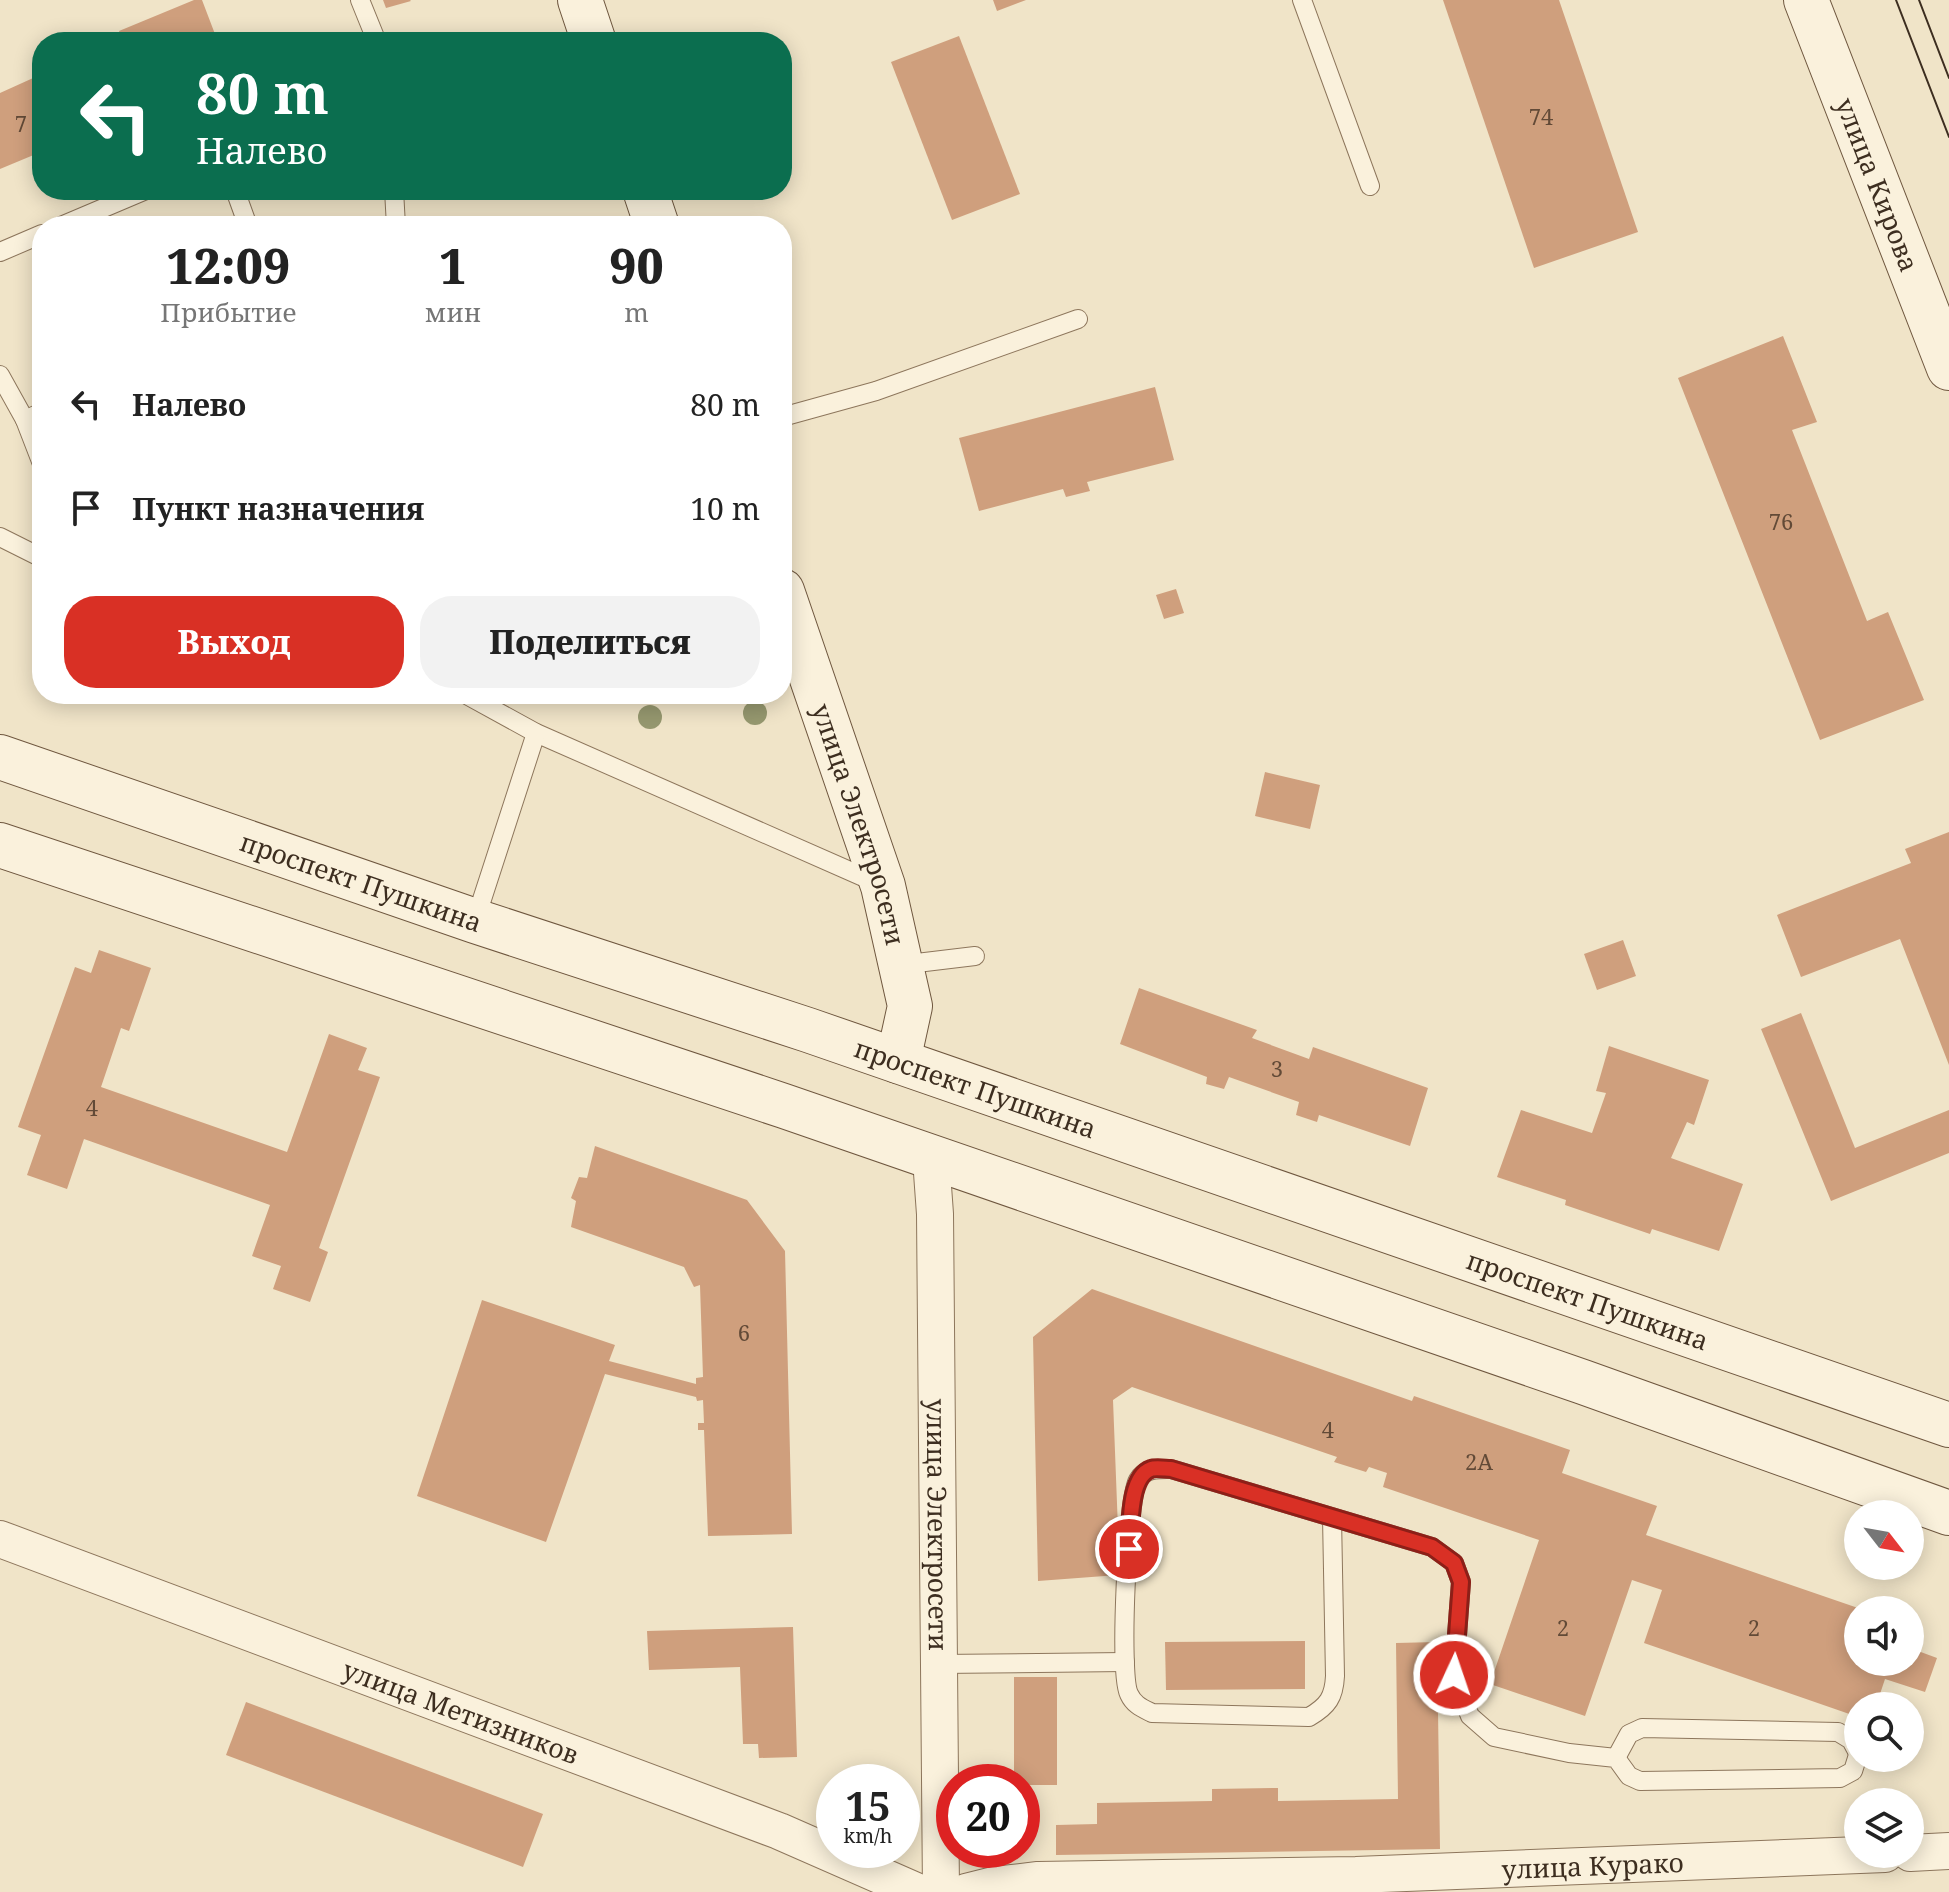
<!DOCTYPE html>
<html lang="ru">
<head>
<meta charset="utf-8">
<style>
  body { margin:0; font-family:"Noto Serif",serif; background:#f2f2f2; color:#222; height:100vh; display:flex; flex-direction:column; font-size:30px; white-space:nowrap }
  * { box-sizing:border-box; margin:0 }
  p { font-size:26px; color:#767676 }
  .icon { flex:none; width:44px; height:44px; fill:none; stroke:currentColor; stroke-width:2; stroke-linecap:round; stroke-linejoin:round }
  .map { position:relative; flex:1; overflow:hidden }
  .details { position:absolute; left:32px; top:216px; width:760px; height:488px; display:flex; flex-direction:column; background:#fff; border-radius:32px; box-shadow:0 4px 20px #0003 }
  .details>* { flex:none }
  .guide { position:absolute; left:32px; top:32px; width:760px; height:168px; border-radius:32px; box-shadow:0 4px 20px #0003; background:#0b6e4f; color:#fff; overflow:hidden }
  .needle { width:52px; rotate:121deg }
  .fabs { position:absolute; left:1844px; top:1500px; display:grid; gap:16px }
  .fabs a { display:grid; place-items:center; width:80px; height:80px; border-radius:50%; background:#fff; box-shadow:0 4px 20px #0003; font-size:40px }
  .speed { position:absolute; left:816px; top:1764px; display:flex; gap:16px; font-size:40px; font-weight:700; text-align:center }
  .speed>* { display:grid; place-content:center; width:104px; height:104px; border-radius:50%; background:#fff; box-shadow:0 4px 20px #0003; line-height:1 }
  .speed small { font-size:20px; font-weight:400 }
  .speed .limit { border:12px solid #d22; background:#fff; color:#111 }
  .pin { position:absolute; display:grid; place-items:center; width:68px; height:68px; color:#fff; margin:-34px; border:4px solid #fff; border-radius:50%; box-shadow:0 2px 8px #0007 }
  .me { position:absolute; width:88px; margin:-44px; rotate:3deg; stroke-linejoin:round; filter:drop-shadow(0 0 6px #0008) }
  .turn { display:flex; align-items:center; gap:28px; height:168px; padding:0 32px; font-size:36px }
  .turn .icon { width:104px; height:104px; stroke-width:2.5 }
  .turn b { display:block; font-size:56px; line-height:68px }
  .eta { display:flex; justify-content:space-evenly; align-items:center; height:136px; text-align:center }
  .eta b { font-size:48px; font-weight:800; line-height:56px }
  .action { display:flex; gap:16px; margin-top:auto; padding:16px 32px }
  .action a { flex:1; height:92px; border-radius:32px; background:#d93025; color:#fff; font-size:32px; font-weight:800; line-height:92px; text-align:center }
  .action a+a { background:#f2f2f2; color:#222 }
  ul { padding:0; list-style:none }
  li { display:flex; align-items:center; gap:24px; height:104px; padding:0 32px }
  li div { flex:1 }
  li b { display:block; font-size:30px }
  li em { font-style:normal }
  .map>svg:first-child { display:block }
  .building { fill:#cf9f7d }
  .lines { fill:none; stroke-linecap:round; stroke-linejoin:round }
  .lane-casing { stroke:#8d765c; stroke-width:20 }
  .street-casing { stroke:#8d765c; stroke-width:38 }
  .secondary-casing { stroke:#6f573f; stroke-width:46 }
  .lane { stroke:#faf1dc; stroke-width:18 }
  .street { stroke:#faf1dc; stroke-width:36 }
  .secondary { stroke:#faf1dc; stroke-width:44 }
  .tram { stroke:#3d2e20; stroke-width:2 }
  .tree { fill:#96986f }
  .route-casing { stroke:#8d1f18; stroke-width:20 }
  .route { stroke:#d93025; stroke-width:14 }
  .labels { text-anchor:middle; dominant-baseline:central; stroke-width:6; stroke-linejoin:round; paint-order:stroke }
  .number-label { font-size:22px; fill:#624a37 }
  .street-label { font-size:26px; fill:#3d2e20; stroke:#f7eed8 }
</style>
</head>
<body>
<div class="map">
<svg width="1949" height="1892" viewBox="0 0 1949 1892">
  <rect width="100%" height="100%" fill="#f0e4c8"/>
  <!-- building -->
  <g class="building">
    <path d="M194 0H202L218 42H115L122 39 119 31Z"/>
    <path d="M383 0H410L411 1 386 8Z"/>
    <path d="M993 0H1026L997 11Z"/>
    <path d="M1443 0H1559L1638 232 1534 268Z"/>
    <path d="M959 36 1020 194 952 220 891 62Z"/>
    <path d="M42 74V157L36 154 0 169V93Z"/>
    <path d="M1783 336 1817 422 1792 430 1867 621 1888 612 1924 700 1820 740 1678 378Z"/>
    <path d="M1155 387 1174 460 1087 482 1090 491 1066 497 1063 489 979 511 959 438Z"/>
    <path d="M1176 589 1184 613 1164 619 1156 595Z"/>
    <path d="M1265 772 1320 785 1310 829 1255 816Z"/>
    <path d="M1949 832V1065L1900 939 1801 977 1777 915 1911 863 1905 849Z"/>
    <path d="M1623 940 1636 976 1597 990 1584 954Z"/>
    <path d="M99 950 151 968 129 1031 121 1028 101 1087 287 1152 329 1034 367 1048 358 1070 380 1077 319 1248 328 1252 310 1302 273 1289 281 1266 252 1256 270 1205 84 1139 67 1189 27 1175 41 1135 18 1127 75 967 91 973Z"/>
    <path d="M1139 988 1257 1030 1252 1038 1309 1059 1313 1047 1428 1088 1410 1146 1319 1115 1317 1122 1296 1115 1299 1102 1229 1077 1224 1089 1206 1084 1207 1077 1120 1044Z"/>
    <path d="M1801 1013 1855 1148 1949 1110V1153L1831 1201 1761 1029Z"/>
    <path d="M1609 1046 1709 1080 1694 1125 1687 1122 1671 1158 1743 1184 1719 1251 1652 1229 1650 1234 1565 1205 1566 1200 1497 1177 1521 1110 1592 1133 1606 1093 1596 1091Z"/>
    <path d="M595 1146 747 1200 785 1251 792 1534 708 1536 704 1430H698V1423H704L703 1400 697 1401 696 1397 605 1374 546 1542 417 1496 482 1300 615 1345 609 1361 696 1384V1378L703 1377 700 1285 694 1287 684 1267 571 1227 576 1201 571 1198 579 1177 587 1178Z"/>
    <path d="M1092 1289 1412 1401 1414 1396 1570 1450 1562 1473 1657 1506 1646 1535 1858 1608V1662H1910V1648L1937 1658 1925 1692 1885 1679 1876 1706H1858V1717L1644 1643 1662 1590 1632 1580 1585 1716 1490 1684 1539 1540 1383 1487 1387 1473 1369 1467 1366 1472 1334 1462 1337 1457 1132 1387 1113 1400 1118 1529 1122 1527 1124 1556 1117 1558 1118 1575 1038 1581 1033 1337Z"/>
    <path d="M793 1627 797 1757 759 1758 758 1744H743L740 1667 649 1670 647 1631Z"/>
    <path d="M1305 1641V1689L1166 1690 1165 1642Z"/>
    <path d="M1437 1642 1440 1849 1056 1855V1825L1097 1824V1803L1212 1801V1789L1278 1788V1801L1398 1799 1396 1643Z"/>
    <path d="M1014 1677H1057V1785H1022V1782H1014Z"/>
    <path d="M246 1702 543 1814 523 1867 226 1755Z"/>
  </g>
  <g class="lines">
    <defs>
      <g id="lane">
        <path d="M360 0 377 42"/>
        <path d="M1302 0 1370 186"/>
        <path d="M235 190 248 226"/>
        <path d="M394 190 396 226"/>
        <path d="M61 226 146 190"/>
        <path d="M0 252 42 234"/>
        <path d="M0 375 25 420 42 412"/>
        <path d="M782 417 876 391 1078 319"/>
        <path d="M25 420 42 464"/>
        <path d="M0 537 42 558"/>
        <path d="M465 694 536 733 877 883"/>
        <path d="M475 921 536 733"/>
        <path d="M900 965 975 956"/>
        <path d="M1332 1517 1335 1676C1334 1697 1328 1706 1309 1717L1152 1713C1142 1708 1134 1705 1129 1694 1119 1674 1127 1499 1138 1480 1145 1468 1159 1469 1171 1469L1432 1547 1454 1563 1461 1582 1454 1675 1470 1716 1494 1737 1569 1753 1616 1758 1629 1776 1640 1781 1840 1778 1853 1771 1858 1755"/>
        <path d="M938 1664 1125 1662"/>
        <path d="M1616 1758 1629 1734 1642 1728 1838 1732 1851 1740 1858 1753"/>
      </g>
      <g id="street">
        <path id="s1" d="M931 1159 935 1214 941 1892"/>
        <path id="s2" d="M0 1539 779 1831 918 1892"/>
        <path d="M1910 1853 1949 1851"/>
        <path id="s3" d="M966 1892 994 1885 1038 1880 1356 1875 1885 1854"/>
      </g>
      <g id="secondary">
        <path d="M580 0 594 42"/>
        <path id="s4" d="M1806 0 1949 368"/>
        <path d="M645 190 657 226"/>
        <path id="s5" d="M782 591 883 886 910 1006 898 1061"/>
        <path id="s6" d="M0 757 475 921 808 1030 1949 1425"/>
        <path d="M0 845 784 1106 1583 1382 1949 1513"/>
      </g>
    </defs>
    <!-- lane casing -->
    <use href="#lane" class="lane-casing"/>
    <!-- street casing -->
    <use href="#street" class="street-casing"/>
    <!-- secondary casing -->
    <use href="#secondary" class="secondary-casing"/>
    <!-- lane -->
    <use href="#lane" class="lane"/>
    <!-- street -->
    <use href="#street" class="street"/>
    <!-- secondary -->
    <use href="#secondary" class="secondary"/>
    <!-- tram -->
    <g class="tram">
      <path d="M1896 0 1949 137"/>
      <path d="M1919 0 1949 78"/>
    </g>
  </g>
  <!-- trees -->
  <g class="tree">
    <circle cx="755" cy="713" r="12"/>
    <circle cx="650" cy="717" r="12"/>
  </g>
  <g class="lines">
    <defs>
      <path id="route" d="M1129 1549C1131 1529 1128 1477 1151 1469 1156 1467 1166 1469 1171 1469L1432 1547 1454 1563 1461 1582 1454 1675"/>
    </defs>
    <!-- route casing -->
    <use href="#route" class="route-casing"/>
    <!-- route -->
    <use href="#route" class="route"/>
  </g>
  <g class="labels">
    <!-- number labels -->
    <g class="number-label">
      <text x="1541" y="116">74</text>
      <text x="21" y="123">7</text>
      <text x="1781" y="521">76</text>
      <text x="1277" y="1068">3</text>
      <text x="92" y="1107">4</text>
      <text x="744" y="1332">6</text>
      <text x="1328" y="1429">4</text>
      <text x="1479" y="1461">2А</text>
      <text x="1563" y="1627">2</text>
      <text x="1754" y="1627">2</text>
    </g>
    <!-- street labels -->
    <g class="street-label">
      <text stroke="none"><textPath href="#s4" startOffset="198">улица Кирова</textPath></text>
      <text stroke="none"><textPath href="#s5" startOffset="246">улица Электросети</textPath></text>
      <text stroke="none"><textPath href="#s6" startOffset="382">проспект Пушкина</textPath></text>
      <text stroke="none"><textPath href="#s6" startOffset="1030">проспект Пушкина</textPath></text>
      <text stroke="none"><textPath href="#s6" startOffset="1678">проспект Пушкина</textPath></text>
      <text stroke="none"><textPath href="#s1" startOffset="366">улица Электросети</textPath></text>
      <text stroke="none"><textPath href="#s2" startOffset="492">улица Метизников</textPath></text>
      <text stroke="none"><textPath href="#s3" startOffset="628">улица Курако</textPath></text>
    </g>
  </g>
</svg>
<div class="fabs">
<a><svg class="needle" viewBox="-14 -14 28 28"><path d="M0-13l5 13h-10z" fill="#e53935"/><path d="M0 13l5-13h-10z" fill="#767676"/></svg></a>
<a><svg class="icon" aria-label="sound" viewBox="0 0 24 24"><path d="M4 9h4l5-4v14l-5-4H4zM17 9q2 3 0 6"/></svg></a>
<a><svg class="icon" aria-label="search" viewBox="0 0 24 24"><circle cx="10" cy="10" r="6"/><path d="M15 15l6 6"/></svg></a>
<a><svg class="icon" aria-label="layers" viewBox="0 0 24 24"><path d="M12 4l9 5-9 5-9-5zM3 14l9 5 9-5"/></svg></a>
</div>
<div class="speed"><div>15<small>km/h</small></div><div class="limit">20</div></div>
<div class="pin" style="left:1129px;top:1549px;background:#d93025"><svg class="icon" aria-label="arrive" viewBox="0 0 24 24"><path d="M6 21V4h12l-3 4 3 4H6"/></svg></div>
<svg class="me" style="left:1454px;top:1675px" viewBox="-20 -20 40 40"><circle r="17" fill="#d93025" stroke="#fff" stroke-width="3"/><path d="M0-11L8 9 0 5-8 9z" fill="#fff"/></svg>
<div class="guide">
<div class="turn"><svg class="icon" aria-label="left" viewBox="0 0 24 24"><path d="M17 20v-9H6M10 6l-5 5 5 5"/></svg><div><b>80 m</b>Налево</div></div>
</div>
<section class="details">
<div class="eta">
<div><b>12:09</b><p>Прибытие</p></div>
<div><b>1</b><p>мин</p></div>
<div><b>90</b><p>m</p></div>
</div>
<ul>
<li><svg class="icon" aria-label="left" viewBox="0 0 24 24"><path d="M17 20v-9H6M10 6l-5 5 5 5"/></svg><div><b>Налево</b></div><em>80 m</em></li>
<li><svg class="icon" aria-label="arrive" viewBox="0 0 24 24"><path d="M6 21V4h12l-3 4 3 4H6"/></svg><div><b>Пункт назначения</b></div><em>10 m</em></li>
</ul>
<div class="action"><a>Выход</a><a>Поделиться</a></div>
</section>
</div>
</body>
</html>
